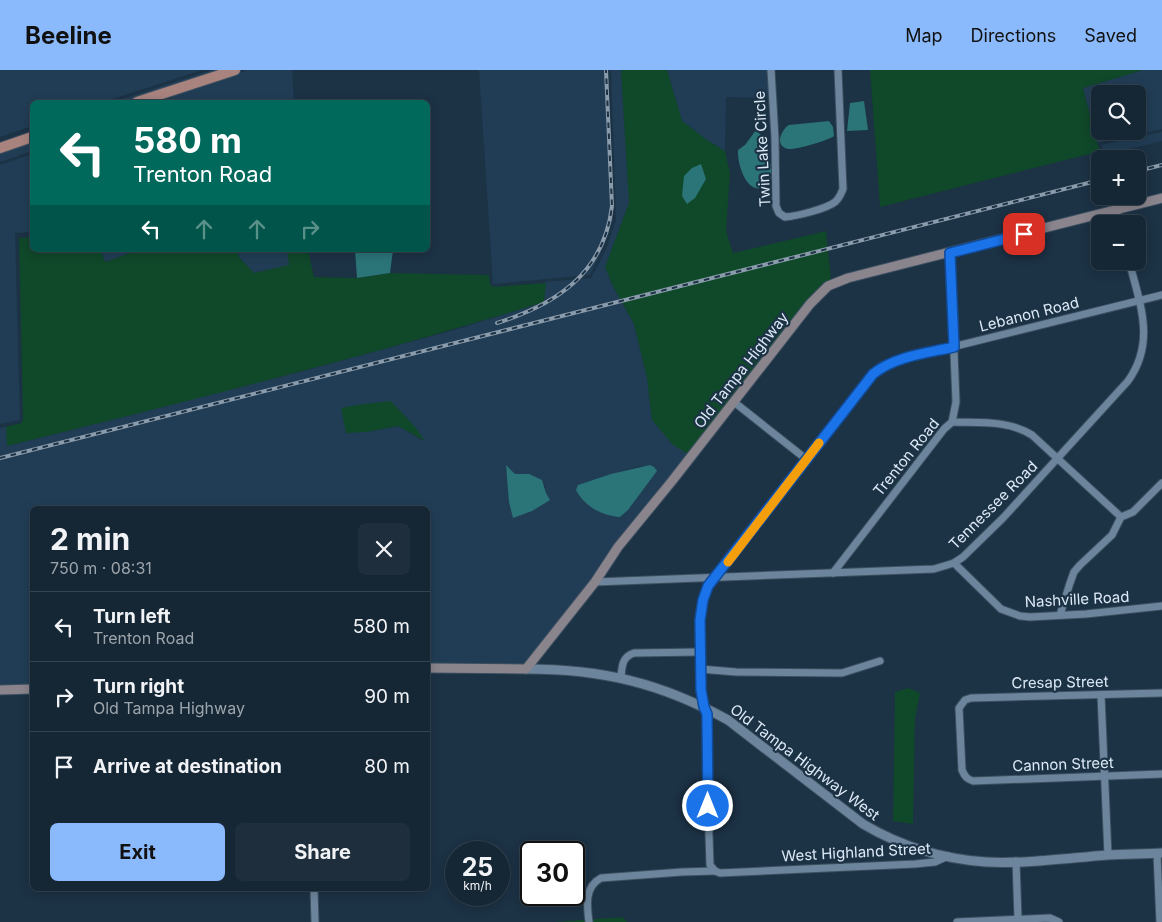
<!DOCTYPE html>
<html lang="en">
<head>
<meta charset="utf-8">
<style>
  body { margin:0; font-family:Inter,sans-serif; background:#1e2e3c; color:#f1f3f6; height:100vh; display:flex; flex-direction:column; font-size:19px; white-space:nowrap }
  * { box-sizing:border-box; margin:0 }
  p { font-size:16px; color:#9da5ac }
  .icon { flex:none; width:28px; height:28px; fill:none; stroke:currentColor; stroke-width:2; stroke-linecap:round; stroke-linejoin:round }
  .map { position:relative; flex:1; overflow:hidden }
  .drawer { position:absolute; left:30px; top:436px; width:400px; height:385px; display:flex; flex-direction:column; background:#152634; border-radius:8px; box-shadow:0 2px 12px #0003,0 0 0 1px #34434f }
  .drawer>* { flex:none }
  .top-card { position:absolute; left:30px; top:30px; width:400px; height:152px; border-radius:8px; box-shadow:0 2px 12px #0003,0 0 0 1px #34434f; background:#00695c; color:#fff; overflow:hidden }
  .fabs { position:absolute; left:1091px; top:15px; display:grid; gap:10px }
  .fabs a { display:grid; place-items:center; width:55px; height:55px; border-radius:8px; background:#152634; box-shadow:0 2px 12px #0003,0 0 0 1px #34434f; font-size:25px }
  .speed { position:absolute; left:445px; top:771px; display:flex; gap:10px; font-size:25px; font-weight:700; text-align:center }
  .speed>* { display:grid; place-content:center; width:65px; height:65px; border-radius:50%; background:#152634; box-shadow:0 2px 12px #0003,0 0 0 1px #34434f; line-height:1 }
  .speed small { font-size:12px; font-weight:400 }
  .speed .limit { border:2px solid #111; border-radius:8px; background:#fff; color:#111 }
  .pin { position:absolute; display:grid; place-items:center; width:42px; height:42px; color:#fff; margin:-21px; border-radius:10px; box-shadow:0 2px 8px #0006 }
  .me { position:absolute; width:55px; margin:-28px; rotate:0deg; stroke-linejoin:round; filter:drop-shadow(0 0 4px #0008) }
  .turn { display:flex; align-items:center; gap:18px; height:105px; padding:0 20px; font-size:22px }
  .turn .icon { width:65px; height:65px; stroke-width:2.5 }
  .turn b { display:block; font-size:35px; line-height:42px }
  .lanes { display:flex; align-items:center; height:48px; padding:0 20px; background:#0003; justify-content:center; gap:25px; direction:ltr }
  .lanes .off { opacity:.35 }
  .round { display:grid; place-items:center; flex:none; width:52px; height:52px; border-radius:8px; background:#1e2e3c }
  .overview { display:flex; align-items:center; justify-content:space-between; height:85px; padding:0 20px }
  h1 { font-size:30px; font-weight:700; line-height:38px }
  .cta { display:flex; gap:10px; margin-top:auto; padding:10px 20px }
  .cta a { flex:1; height:58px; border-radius:8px; background:#8bbafc; color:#111; font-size:20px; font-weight:700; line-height:58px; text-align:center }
  .cta a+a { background:#1e2e3c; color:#f1f3f6 }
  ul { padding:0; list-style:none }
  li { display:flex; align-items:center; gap:15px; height:70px; padding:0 20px; border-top:1px solid #34434f }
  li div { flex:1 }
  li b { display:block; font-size:19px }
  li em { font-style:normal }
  header { display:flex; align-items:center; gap:30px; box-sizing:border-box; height:70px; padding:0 25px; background:#8bbafc; color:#111 }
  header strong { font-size:24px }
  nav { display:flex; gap:28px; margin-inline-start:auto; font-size:18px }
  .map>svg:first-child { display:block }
  .built { fill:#213d55; fill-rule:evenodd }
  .green { fill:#10482a }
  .water { fill:#2b7478 }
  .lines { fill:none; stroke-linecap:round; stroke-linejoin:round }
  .minor-casing { stroke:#3c4f60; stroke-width:9 }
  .tertiary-casing { stroke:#3c4f60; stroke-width:11 }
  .secondary-casing { stroke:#3c4f60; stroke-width:11 }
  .primary-casing { stroke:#3c4f60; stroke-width:12 }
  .minor { stroke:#6c859c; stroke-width:7 }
  .tertiary { stroke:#6c859c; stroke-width:9 }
  .secondary { stroke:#8a848d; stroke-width:9 }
  .primary { stroke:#a9847f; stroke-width:10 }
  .rail-casing { stroke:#8a9bab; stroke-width:4 }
  .rail { stroke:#1c3245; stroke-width:2; stroke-dasharray:5.5; stroke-linecap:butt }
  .route-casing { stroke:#114b97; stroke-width:12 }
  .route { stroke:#1a73e8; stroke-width:9 }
  .slow { stroke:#f59e0b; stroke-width:9 }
  .labels { text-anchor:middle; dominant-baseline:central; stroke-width:4.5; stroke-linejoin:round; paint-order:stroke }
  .street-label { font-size:15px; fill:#dce9f6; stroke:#1c3245 }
</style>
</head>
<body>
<header>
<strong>Beeline</strong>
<nav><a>Map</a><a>Directions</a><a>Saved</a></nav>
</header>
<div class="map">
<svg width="1162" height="852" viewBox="0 0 1162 852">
  <rect width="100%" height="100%" fill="#1c3245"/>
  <!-- built -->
  <g class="built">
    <path d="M0 0H202L103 32H32V56L0 67Z"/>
    <path d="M212 0H223L125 32H113Z"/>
    <path d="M247 0H292L294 32H149Z"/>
    <path d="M479 0H608L613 150 603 178 590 205 493 214Z"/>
    <path d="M611 0H621L629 133 605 197 613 216 634 254 647 308 652 350 688 384 616 475 592 510 524 595 428 594V439H32V615L0 617V358L6 357 8 376 307 300 458 259 543 232 546 213 543 212 591 208 606 180 616 150ZM391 332 423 371 398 356 366 362ZM506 395 515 404 545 415 546 423 506 402ZM640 396 657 401 628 440 620 447 578 415Z"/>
    <path d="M667 0H768L769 28 726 27 725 81 707 70 682 51Z"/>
    <path d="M1143 0H1162V59L1097 73 1083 18ZM1100 24H1138V61H1100Z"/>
    <path d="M1162 62V71L1097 87V85L1104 82 1101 75Z"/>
    <path d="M32 71V81L0 92V82Z"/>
    <path d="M32 84V162L15 163 20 350 0 354V95Z"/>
    <path d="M101 180H139L105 192Z"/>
    <path d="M236 180H287L290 195 253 203 239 187Z"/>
  </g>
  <!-- green -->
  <g class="green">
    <path d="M621 0H667L682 51 707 70 725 81 730 103 726 161 733 183 826 161 831 209 817 221 788 255 688 384 673 375 652 350 647 308 634 254 613 216 605 197 629 133Z"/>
    <path d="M870 0H1143L1083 18 1097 73 1101 81 880 137Z"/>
    <path d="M32 167V180H101L105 192 139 180H236L239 187 254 203 289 195 287 180H308L314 207 357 208 390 203 489 205 490 214 493 217 546 213 544 232C367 287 187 331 7 376L6 357 21 353 23 350 19 168Z"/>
    <path d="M391 331 416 358 425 371 398 356 366 362 346 363 341 338 356 335Z"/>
    <path d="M909 618 920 623 915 648 913 754 893 751 895 622Z"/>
    <path d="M623 847 627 852H554Z"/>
  </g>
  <!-- water -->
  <g class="water">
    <path d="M864 31 868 60 847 61 850 33Z"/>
    <path d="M829 51 833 57 834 66C827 71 795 80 788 79 774 76 781 60 789 55Z"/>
    <path d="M756 60 762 66 766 89 772 95 771 113C749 132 737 96 738 80L745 75Z"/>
    <path d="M701 94 706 109 695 128 687 134 682 126 684 106 692 98Z"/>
    <path d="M355 180H393L390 203 357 208Z"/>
    <path d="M506 395 515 404H529L542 410 546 423 550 430 532 441 513 448 509 432Z"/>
    <path d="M650 395 654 397 657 401 628 440 620 447C602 446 584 436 576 420L578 415 611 404Z"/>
  </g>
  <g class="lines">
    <defs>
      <g id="minor">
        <path d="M771 0 775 68 776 136 779 143 785 147C797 146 826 139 835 132 839 129 841 124 843 119L838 0"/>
        <path d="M1116 140 1120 154"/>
        <path d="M734 332 806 389"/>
        <path d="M952 352C980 353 1008 350 1032 365L1121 447"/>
        <path d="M954 493 1001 539 1020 546 1030 547 1086 544 1162 536"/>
        <path d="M833 503 944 359 952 352 956 332 950 183"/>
        <path d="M595 512 934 499 954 493 963 487 1003 448 1128 311C1156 272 1140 234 1129 191"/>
        <path d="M1060 545 1070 513 1074 502 1080 495 1112 465 1121 447 1133 442 1162 413"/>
        <path d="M700 599 736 602 842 603 880 591"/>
        <path d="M621 607C622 596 622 587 634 583L700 582"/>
        <path d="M1162 623 971 628 965 630 959 638 962 700C965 707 967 709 973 711L1162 704"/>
        <path d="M1101 625 1108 785"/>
        <path d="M1157 784 1160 852"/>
        <path d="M948 786 935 792 915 794 720 803 715 801 710 795 708 736 707 644 704 637 701 620 700 550 703 530 708 516 873 303 882 296 892 292 1162 225"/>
        <path d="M1016 791 1018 849"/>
        <path d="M314 819 315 852"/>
        <path d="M589 852C587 836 584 817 601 808L682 802 715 801"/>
        <path d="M957 852 1050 848 1059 852"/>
      </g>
      <path id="tertiary" d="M526 599C602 599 661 613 728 650L863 754C900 776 943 789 986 792 1027 794 1068 788 1108 785 1126 784 1144 784 1162 783"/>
      <g id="secondary">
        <path d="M428 598 526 599 595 512 618 477 672 411 810 234 828 216 848 208 1162 128"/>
        <path d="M0 620 32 619"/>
      </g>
      <g id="primary">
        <path d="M137 32 235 0"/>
        <path d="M0 78 32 67"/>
      </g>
    </defs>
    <!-- minor casing -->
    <use href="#minor" class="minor-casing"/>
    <!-- tertiary casing -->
    <use href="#tertiary" class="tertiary-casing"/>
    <!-- secondary casing -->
    <use href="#secondary" class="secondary-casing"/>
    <!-- primary casing -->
    <use href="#primary" class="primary-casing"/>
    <!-- minor -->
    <use href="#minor" class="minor"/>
    <!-- tertiary -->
    <use href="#tertiary" class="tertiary"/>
    <!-- secondary -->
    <use href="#secondary" class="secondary"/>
    <!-- primary -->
    <use href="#primary" class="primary"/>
    <defs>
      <g id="rail">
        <path d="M1138 101 1162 95"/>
        <path d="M497 253C557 234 604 203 612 136L606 0"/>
        <path d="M0 388 1100 110"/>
      </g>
    </defs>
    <!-- rail casing -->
    <use href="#rail" class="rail-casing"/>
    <!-- rail -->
    <use href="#rail" class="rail"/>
  </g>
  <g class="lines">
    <defs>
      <path id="route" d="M708 736 707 644 704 637 701 620 700 550 703 530 708 516 873 304C895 286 928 283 954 277L950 183 1024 164"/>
    </defs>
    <!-- route casing -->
    <use href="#route" class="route-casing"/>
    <!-- route -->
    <use href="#route" class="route"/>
    <!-- slow -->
    <path class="slow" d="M728 492 819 373"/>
  </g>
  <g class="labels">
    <!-- street labels -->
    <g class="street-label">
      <text transform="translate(762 79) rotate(-93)">Twin Lake Circle</text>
      <text transform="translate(1029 244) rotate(-14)">Lebanon Road</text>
      <text transform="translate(741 300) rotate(-52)">Old Tampa Highway</text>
      <text transform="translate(906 387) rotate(-51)">Trenton Road</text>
      <text transform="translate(993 435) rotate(-45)">Tennessee Road</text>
      <text transform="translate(1077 529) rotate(-3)">Nashville Road</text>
      <text transform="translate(1060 612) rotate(-1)">Cresap Street</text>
      <text transform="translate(805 692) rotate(37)">Old Tampa Highway West</text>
      <text transform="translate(1063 694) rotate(-2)">Cannon Street</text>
      <text transform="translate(856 782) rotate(-3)">West Highland Street</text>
    </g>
  </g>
</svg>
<div class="fabs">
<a><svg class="icon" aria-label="search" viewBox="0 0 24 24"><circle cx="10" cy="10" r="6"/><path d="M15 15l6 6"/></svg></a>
<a>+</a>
<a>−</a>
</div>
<div class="speed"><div>25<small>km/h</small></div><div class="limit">30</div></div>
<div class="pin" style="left:1024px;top:164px;background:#d93025"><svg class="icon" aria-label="arrive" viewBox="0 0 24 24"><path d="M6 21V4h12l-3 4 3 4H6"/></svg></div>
<svg class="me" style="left:708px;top:736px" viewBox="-20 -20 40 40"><circle r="17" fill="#1a73e8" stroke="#fff" stroke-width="3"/><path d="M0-11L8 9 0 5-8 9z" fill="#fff"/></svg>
<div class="top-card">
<div class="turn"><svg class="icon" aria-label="left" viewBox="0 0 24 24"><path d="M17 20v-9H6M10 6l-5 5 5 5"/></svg><div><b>580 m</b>Trenton Road</div></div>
<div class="lanes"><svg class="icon" aria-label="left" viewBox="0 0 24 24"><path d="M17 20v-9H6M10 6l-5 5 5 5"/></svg><svg class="icon off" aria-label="ahead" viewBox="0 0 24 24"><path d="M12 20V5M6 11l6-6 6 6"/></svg><svg class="icon off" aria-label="ahead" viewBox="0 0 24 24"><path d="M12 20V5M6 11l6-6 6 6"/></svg><svg class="icon off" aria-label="right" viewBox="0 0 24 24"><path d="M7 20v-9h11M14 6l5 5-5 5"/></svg></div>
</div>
<section class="drawer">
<div class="overview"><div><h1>2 min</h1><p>750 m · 08:31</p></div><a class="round"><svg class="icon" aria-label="close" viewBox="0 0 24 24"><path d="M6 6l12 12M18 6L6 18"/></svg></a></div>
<ul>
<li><svg class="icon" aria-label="left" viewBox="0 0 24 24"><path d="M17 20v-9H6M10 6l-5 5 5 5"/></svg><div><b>Turn left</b><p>Trenton Road</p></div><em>580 m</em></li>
<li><svg class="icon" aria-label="right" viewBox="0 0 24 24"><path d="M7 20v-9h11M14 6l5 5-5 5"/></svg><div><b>Turn right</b><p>Old Tampa Highway</p></div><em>90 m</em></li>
<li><svg class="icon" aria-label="arrive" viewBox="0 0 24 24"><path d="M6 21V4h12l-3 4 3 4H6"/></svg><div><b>Arrive at destination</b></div><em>80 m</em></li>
</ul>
<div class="cta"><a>Exit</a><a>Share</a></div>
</section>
</div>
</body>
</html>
